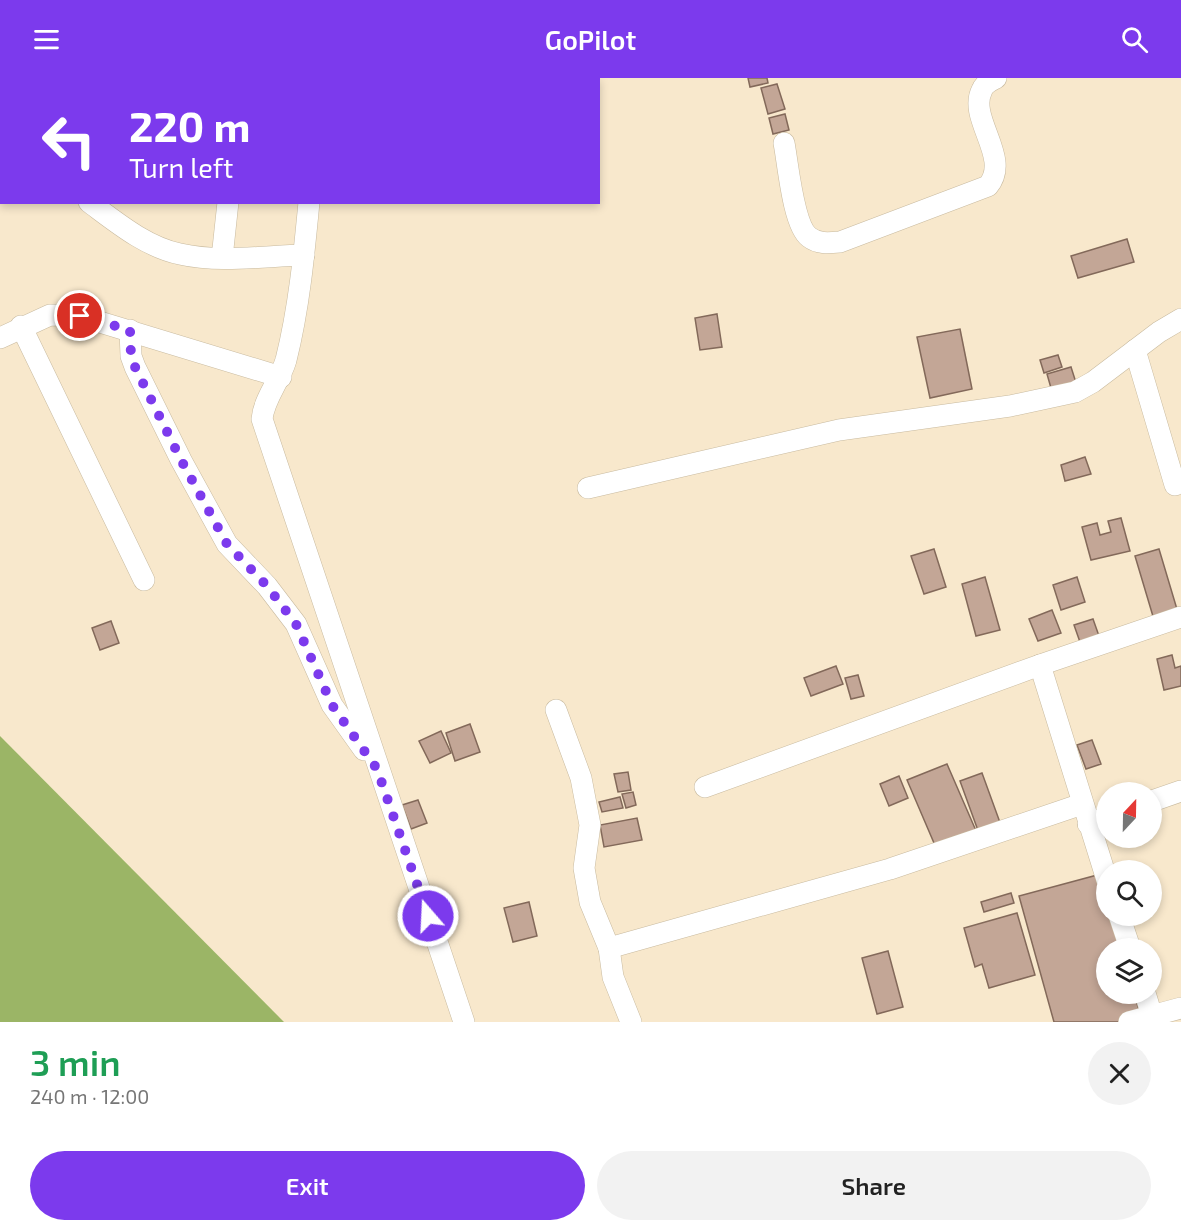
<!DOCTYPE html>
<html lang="en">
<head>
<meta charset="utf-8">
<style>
  body { margin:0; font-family:"Exo 2",sans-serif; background:#f2f2f2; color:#222; height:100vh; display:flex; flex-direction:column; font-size:22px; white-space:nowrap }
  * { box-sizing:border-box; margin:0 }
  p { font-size:20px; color:#767676 }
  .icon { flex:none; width:33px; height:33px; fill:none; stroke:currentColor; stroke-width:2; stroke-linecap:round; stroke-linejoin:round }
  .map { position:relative; height:944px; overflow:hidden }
  .details { display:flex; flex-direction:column; background:#fff; flex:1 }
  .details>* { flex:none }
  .hud { position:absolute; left:0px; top:0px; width:600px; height:126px; box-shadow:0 3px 9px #0003; background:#7c3aed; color:#fff; overflow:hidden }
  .needle { width:39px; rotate:22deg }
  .fabs { position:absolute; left:1096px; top:704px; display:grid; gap:12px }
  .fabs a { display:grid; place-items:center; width:66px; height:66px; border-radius:50%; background:#fff; box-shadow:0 3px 9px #0003; font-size:30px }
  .pin { position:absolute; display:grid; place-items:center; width:51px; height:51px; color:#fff; margin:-26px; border:3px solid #fff; border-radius:50%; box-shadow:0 2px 6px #0007 }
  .me { position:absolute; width:66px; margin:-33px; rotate:341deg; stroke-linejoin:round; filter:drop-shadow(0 0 4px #0008) }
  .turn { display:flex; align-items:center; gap:21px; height:126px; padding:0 30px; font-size:27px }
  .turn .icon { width:78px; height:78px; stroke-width:2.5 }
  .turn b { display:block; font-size:42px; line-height:51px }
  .round { display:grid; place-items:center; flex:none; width:63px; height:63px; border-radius:32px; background:#f2f2f2 }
  .overview { display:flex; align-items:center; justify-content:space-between; height:102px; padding:0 30px }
  h1 { font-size:36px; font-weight:600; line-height:45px; color:#1e9e55 }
  .primary-button { display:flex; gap:12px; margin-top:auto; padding:12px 30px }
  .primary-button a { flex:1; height:69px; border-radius:36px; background:#7c3aed; color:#fff; font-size:24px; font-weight:600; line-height:69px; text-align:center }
  .primary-button a+a { background:#f2f2f2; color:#222 }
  header { display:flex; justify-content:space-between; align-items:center; height:78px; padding:0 30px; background:#7c3aed; color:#fff; font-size:27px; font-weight:600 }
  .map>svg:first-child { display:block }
  .forest { fill:#9bb566 }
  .building { fill:#c3a696; stroke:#83695a; stroke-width:1.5 }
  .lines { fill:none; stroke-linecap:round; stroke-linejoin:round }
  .minor-casing { stroke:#c8ba9f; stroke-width:22 }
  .minor { stroke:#fff; stroke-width:21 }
  .route { stroke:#7c3aed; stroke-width:10; stroke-dasharray:0 18 }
</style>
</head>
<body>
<header><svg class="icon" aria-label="menu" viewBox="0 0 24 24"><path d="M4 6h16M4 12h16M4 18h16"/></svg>GoPilot<svg class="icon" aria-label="search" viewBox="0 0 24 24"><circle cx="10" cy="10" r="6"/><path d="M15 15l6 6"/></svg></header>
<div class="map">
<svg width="1181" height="944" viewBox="0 0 1181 944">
  <rect width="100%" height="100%" fill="#f8e8cc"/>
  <!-- forest -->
  <path class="forest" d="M0 658 284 944H0Z"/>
  <!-- building -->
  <g class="building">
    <path d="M748 0H767L768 5 750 9Z"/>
    <path d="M777 6 785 31 768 36 761 10Z"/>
    <path d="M785 36 789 52 773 56 769 40Z"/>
    <path d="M1127 161 1134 184 1078 200 1071 178Z"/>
    <path d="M717 236 722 269 700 272 695 240Z"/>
    <path d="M960 251 972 311 930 320 917 259Z"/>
    <path d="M1058 277 1062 289 1044 295 1040 282Z"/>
    <path d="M1071 289 1078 311 1053 317 1047 296Z"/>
    <path d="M1085 379 1091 396 1065 403 1061 387Z"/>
    <path d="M1121 440 1130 473 1091 482 1082 449 1097 445 1100 457 1111 454 1108 443Z"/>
    <path d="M934 471 946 509 924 516 911 478Z"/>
    <path d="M1159 471 1179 538 1155 545 1135 478Z"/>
    <path d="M985 499 1000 552 976 558 962 506Z"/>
    <path d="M1077 499 1085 524 1061 532 1053 507Z"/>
    <path d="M1052 532 1061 555 1038 563 1029 541Z"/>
    <path d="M1093 541 1099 558 1080 564 1074 547Z"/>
    <path d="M111 543 119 565 100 572 92 550Z"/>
    <path d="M1172 577 1175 590 1181 588V608L1164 612 1157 581Z"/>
    <path d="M836 588 843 606 811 618 804 600Z"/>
    <path d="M858 597 864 618 851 621 845 600Z"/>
    <path d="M470 646 480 674 455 683 446 655Z"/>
    <path d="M441 653 451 675 430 685 419 663Z"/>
    <path d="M1092 662 1101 686 1086 691 1077 667Z"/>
    <path d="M947 686 977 755 937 772 907 702Z"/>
    <path d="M628 694 631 712 618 714 614 696Z"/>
    <path d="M982 695 1002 750 980 758 960 703Z"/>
    <path d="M899 698 908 720 889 728 880 706Z"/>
    <path d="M633 714 636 727 626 730 622 716Z"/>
    <path d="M620 719 623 730 602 734 599 724Z"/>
    <path d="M418 722 427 745 411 751 402 727Z"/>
    <path d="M637 740 642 762 604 769 600 747Z"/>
    <path d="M1101 796 1107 817V837H1113L1122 870H1107V915H1134L1141 939 1121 944H1054L1019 818Z"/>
    <path d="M1011 815 1014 825 984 834 981 824Z"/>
    <path d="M529 824 537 858 513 864 504 830Z"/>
    <path d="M1017 835 1035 897 989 910 982 886 975 889 964 850Z"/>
    <path d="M888 873 903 929 877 936 862 880Z"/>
  </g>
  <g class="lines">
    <defs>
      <g id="minor">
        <path d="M99 2V0"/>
        <path d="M243 2V0"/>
        <path d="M322 2 323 0"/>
        <path d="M784 65C788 85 793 147 809 159 818 166 828 165 840 164L988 108C1012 80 967 40 982 12 984 6 991 3 996 0"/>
        <path d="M0 73 2 74"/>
        <path d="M89 124C116 144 146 169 180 176 219 185 264 178 304 177"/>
        <path d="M309 124C304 177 299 230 286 282 280 303 264 320 262 341L464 944"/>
        <path d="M222 180 228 124"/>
        <path d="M21 248 144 502"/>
        <path d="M130 252 131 278 135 289 181 382 227 466 267 508 296 546 332 627 364 672"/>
        <path d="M0 260 50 237 80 238 281 299"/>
        <path d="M1135 272 1175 407"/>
        <path d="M588 410 839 352 1010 328 1075 314 1093 304 1159 254 1181 241"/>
        <path d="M1040 587 1107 802"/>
        <path d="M556 632 581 700 590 747 584 790 590 824 609 870 890 791 1082 726"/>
        <path d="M705 709 1040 587 1181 539"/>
        <path d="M1152 723 1181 713"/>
        <path d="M1088 746 1107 739"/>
        <path d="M1119 837 1130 870"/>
        <path d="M609 870 613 899 631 944"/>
        <path d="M1145 915 1152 938"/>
        <path d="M1129 944 1181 930"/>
      </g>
    </defs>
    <!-- minor casing -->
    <use href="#minor" class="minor-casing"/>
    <!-- minor -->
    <use href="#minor" class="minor"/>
  </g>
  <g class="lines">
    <!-- route -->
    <path class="route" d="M80 238 130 252 131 278 135 289 181 382 227 466 267 508 296 546 332 627 377 691 428 838"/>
  </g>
</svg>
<div class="fabs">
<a><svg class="needle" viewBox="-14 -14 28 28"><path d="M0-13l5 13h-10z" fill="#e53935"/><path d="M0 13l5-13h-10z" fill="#767676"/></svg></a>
<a><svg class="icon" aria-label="search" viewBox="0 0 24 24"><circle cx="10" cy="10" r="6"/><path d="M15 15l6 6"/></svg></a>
<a><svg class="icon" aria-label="layers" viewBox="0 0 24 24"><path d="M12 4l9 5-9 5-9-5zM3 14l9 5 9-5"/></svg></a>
</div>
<div class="pin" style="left:80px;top:238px;background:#d93025"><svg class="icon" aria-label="arrive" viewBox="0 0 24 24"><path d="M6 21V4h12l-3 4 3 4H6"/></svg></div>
<svg class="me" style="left:428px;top:838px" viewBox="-20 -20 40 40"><circle r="17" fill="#7c3aed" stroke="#fff" stroke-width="3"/><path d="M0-11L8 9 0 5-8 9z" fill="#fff"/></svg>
<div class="hud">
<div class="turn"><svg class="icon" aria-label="left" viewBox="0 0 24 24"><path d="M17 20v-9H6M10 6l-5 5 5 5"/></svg><div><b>220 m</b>Turn left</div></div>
</div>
</div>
<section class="details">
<div class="overview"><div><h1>3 min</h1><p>240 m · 12:00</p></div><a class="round"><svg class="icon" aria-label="close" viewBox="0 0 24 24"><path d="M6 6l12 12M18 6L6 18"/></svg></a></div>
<div class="primary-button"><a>Exit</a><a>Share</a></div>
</section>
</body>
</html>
